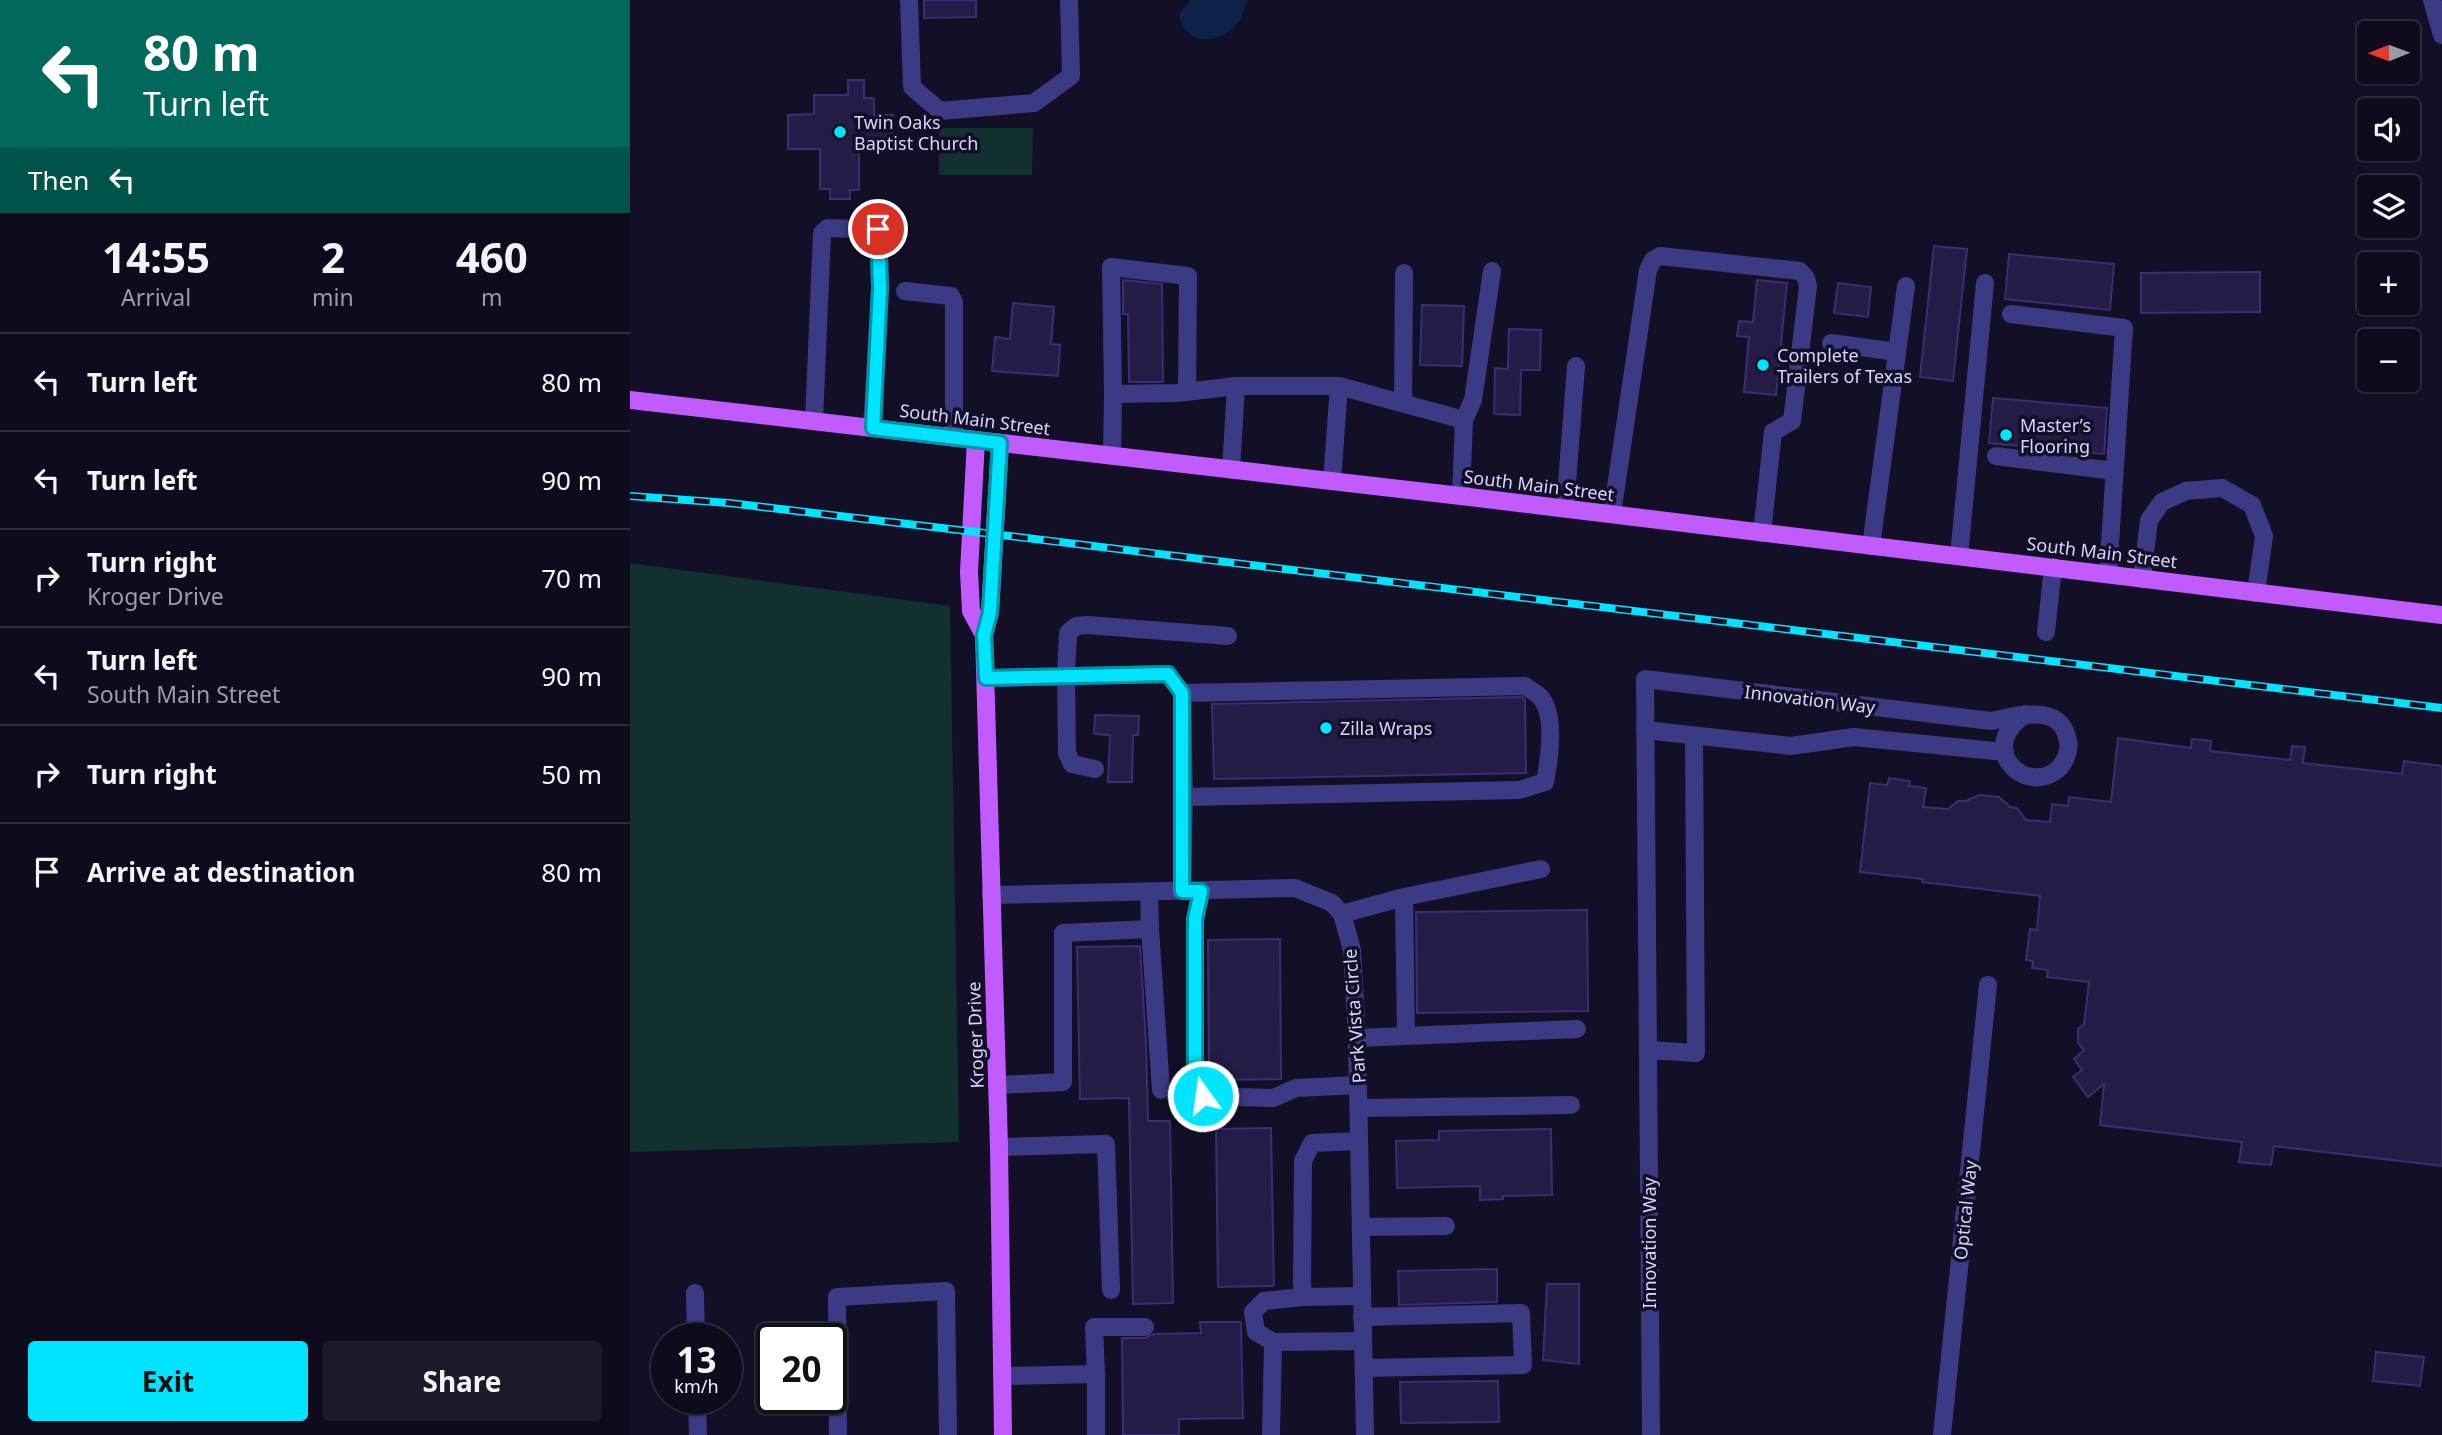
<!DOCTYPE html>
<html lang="en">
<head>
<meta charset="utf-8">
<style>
  body { margin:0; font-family:"Noto Sans",sans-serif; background:#1c1929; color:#f1f3f6; height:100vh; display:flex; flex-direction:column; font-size:26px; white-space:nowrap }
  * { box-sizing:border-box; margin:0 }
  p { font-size:23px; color:#9b9ba3 }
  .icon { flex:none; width:38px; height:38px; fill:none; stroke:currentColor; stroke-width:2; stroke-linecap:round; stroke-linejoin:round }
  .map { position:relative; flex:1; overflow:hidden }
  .drawer { display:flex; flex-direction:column; background:#0e0b1c; width:630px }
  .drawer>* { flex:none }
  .top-card { background:#00695c; color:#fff; overflow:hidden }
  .needle { width:46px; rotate:269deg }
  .controls { position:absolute; left:1727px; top:21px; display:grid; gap:14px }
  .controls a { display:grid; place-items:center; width:63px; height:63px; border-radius:7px; background:#0e0b1c; box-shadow:0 2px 5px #0004,0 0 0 2px #2e2b3b; font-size:35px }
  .speed { position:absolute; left:21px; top:1323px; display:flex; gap:14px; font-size:35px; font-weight:700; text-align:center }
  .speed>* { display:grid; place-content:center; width:91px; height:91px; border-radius:50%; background:#0e0b1c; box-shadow:0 2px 5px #0004,0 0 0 2px #2e2b3b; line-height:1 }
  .speed small { font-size:18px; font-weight:400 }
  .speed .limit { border:4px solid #111; border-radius:10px; background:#fff; color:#111 }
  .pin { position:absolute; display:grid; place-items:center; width:60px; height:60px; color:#fff; margin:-30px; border:4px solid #fff; border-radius:50%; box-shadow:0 2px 7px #0007 }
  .me { position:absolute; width:77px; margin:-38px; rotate:346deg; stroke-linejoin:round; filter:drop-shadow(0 0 5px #0008) }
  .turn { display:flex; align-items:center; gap:24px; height:147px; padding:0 28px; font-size:32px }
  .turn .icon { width:91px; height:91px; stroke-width:2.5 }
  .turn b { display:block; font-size:49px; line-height:60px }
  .then { display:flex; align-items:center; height:66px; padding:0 28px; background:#0003; gap:14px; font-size:26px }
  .eta { display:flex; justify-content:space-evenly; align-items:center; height:119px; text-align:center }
  .eta b { font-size:42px; font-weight:700; line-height:49px }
  .primary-button { display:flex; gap:14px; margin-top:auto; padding:14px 28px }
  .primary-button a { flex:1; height:80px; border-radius:7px; background:#00e5ff; color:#111; font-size:28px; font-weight:700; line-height:80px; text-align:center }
  .primary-button a+a { background:#1c1929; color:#f1f3f6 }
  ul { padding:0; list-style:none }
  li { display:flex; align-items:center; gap:21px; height:98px; padding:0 28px; border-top:2px solid #2e2b3b }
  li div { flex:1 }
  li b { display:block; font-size:26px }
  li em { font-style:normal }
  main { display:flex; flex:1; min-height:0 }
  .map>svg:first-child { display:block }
  .green { fill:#12302f }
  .water { fill:#0c2248 }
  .building { fill:#241b47; stroke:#3b2d73; stroke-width:2 }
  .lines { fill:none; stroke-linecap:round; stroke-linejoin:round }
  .minor { stroke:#3d3a85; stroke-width:18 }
  .major { stroke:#c25bff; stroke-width:18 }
  .rail-casing { stroke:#00e5ff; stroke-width:8 }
  .rail { stroke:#130f26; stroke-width:5; stroke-dasharray:16; stroke-linecap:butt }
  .route-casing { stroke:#0095a6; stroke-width:18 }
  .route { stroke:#00e5ff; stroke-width:12 }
  .poi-dot { fill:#00e5ff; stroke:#130f26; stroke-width:2.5 }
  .labels { text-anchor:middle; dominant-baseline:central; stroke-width:7; stroke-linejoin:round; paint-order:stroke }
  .poi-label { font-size:18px; fill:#d9d4ff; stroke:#130f26; text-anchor:start }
  .street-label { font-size:18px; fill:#d9d4ff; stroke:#130f26 }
</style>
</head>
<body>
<main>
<section class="drawer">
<div class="top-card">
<div class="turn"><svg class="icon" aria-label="left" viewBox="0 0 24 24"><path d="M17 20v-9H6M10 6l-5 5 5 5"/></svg><div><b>80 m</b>Turn left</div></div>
<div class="then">Then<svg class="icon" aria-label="left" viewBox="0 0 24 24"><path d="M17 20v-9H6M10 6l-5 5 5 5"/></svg></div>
</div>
<div class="eta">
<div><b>14:55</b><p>Arrival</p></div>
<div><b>2</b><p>min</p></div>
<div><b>460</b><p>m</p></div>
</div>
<ul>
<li><svg class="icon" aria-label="left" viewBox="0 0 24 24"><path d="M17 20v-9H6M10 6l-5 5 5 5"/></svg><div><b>Turn left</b></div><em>80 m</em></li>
<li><svg class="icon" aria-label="left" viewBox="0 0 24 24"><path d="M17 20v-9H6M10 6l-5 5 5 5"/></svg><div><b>Turn left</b></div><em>90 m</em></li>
<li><svg class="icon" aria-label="right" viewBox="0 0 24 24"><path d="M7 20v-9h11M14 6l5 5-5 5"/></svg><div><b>Turn right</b><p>Kroger Drive</p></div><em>70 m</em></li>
<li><svg class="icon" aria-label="left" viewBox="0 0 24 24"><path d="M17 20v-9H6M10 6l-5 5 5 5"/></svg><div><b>Turn left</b><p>South Main Street</p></div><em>90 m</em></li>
<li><svg class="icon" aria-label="right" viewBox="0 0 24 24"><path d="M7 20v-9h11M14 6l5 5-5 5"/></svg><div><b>Turn right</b></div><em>50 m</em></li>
<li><svg class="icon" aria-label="arrive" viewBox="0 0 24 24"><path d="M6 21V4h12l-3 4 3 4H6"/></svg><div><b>Arrive at destination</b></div><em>80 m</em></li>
</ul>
<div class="primary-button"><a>Exit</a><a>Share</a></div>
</section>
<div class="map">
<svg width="1812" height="1435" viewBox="0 0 1812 1435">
  <rect width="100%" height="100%" fill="#130f26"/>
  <!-- green -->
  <g class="green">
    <path d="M309 128H403L402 175H309Z"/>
    <path d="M0 563 320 606 329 1142 0 1152Z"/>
  </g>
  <!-- water -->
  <path class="water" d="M561 0H617C611 43 555 55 549 14Z"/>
  <!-- building -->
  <g class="building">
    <path d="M294 0H346V17L294 18Z"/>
    <path d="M218 80H234V98H244V115H263V150H229V190H220V199H200V189H190V149H158V115L184 114V95H218Z"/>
    <path d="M1304 246 1337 249 1323 381 1290 377Z"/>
    <path d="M1379 254 1484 264 1480 310 1375 299Z"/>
    <path d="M1630 272V312L1511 313V273Z"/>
    <path d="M493 280 532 284 533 382H499L498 314H493Z"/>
    <path d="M1127 280 1157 283 1146 395 1114 392 1119 337 1107 336 1109 321 1123 322Z"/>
    <path d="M1208 283 1241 287 1238 317 1204 313Z"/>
    <path d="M383 303 424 307 421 344 430 345 428 376 362 371 365 337 380 339Z"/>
    <path d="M792 305 834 306 832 366 790 365Z"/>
    <path d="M879 329 911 330 910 370H891L890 415 864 414 865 368 878 369Z"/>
    <path d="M1363 398 1477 408 1474 454 1359 443Z"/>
    <path d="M892 697 895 699 896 773 584 779 582 704Z"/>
    <path d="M465 715 509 716 508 735H503L502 782H478L480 735 464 734Z"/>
    <path d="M1488 738 1561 748 1562 739 1581 741 1580 751 1660 760 1662 746 1675 747 1673 763 1772 774 1774 761 1812 766V1166L1644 1146 1641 1165 1609 1162 1612 1142 1470 1125 1474 1084 1458 1097 1443 1077 1452 1070 1444 1059 1454 1050 1448 1043V1029L1454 1024 1459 982 1417 977 1418 970 1402 968 1403 961 1396 960 1400 929 1407 930 1410 896 1292 882 1293 879 1230 872 1240 783 1257 785 1259 778 1280 781 1279 786 1296 788 1293 807 1318 809 1328 801H1336L1349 795 1369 797 1380 807 1387 808 1396 820 1420 822 1422 804 1438 806 1439 797 1481 802Z"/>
    <path d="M957 910 958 1011 787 1013 786 912Z"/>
    <path d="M650 939 651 1079 579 1080 578 940Z"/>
    <path d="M510 946 516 1044 518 1121H540L543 1303 503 1304 499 1098 450 1099 447 947Z"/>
    <path d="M641 1128 644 1286 588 1287 586 1129Z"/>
    <path d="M921 1129 922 1195 873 1196V1199L850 1200V1186L767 1188 766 1141 809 1140V1131Z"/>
    <path d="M867 1269V1302L769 1305 768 1271Z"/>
    <path d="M917 1284H949V1364L913 1360Z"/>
    <path d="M570 1322H611L613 1418 549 1419V1435H493L492 1338H515L524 1334 571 1333Z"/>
    <path d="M1746 1352 1794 1357 1790 1386 1743 1381Z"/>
    <path d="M868 1381 869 1422 771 1423 770 1382Z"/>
  </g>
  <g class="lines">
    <!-- minor -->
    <g class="minor">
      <path d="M279 0 282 87 310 111 404 103 441 76 439 0"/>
      <path d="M1802 0 1812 35"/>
      <path d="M275 291 321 296 324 302V438"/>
      <path d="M1381 314 1494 328 1478 574"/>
      <path d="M1201 343 1267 352"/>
      <path d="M557 392 558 276 481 267 483 394 547 393 606 386"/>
      <path d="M773 403 774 273"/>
      <path d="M834 420 843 400 862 271"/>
      <path d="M184 421 192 233 198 228 249 230 250 288 242 428"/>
      <path d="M482 456 483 394"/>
      <path d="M1366 456 1484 471"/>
      <path d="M601 470 606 386H709"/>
      <path d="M702 481 709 386 834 420 831 496"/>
      <path d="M935 509 946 366"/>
      <path d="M982 514 1018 270 1023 260 1030 256 1170 271 1176 278 1178 286 1162 421 1143 432 1132 533"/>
      <path d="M1241 546 1276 286"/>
      <path d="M1329 556 1355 283"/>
      <path d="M1512 579 1519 520 1532 502 1556 491 1592 488 1622 505 1634 536 1626 593"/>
      <path d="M1416 632 1423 567"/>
      <path d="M356 678 538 674 552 693 895 686C899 689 905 692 909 696 927 712 919 761 915 782L889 790 554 797 552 891"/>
      <path d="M552 693 554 797"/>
      <path d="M1015 730 1161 746 1224 737 1375 752"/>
      <path d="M465 769 442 764 437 753 436 676 438 633 446 626 457 625 598 636"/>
      <path d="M571 891 565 919V1075L573 1096 643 1098 666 1088 728 1085"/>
      <path d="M361 895 665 888 702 903 712 914 722 950 727 1038 735 1435"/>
      <path d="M774 897 776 1036 947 1029"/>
      <path d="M712 914 774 897 911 869"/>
      <path d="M520 929 531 1090"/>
      <path d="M727 1038 776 1036"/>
      <path d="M1018 1050 1066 1053 1064 736"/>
      <path d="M367 1085 433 1082V933L520 929 519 892"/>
      <path d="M729 1108 941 1105"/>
      <path d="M729 1141 682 1143 673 1161 672 1283 673 1297 732 1296"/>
      <path d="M369 1147 476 1144 481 1290"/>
      <path d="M731 1227 816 1226"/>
      <path d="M65 1293 66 1339"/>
      <path d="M732 1317 891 1313 893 1365 734 1368"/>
      <path d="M643 1342 626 1332 623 1312 634 1301 673 1297"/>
      <path d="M466 1374 464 1327H515"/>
      <path d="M372 1376 466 1374V1435"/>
      <path d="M67 1398 68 1435"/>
      <path d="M208 1435 207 1297 316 1291 318 1435"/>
      <path d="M641 1435 643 1342 733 1341"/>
      <path d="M1021 1435 1015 679 1361 721C1388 716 1431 702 1438 741 1440 751 1435 763 1427 770 1394 796 1345 747 1396 714"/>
      <path d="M1312 1435 1358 985"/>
    </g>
    <!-- major -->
    <g class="major">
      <path d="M0 400 831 496 1812 615"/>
      <path d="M346 440 339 572 341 611 354 635"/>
      <path d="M370 443 360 612 354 635 369 1147 373 1435"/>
    </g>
    <defs>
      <path id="rail" d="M0 496 99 503 363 534 1812 708"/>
    </defs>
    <!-- rail casing -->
    <use href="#rail" class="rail-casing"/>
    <!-- rail -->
    <use href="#rail" class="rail"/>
  </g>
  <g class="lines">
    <defs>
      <path id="route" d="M248 229 250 288 243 428 370 443 360 612 354 635 356 678 538 674 552 693V891H571L565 919V1075L573 1096"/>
    </defs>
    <!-- route casing -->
    <use href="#route" class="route-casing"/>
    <!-- route -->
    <use href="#route" class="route"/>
  </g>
  <!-- markers -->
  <g class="poi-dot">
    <circle cx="210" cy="132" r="7"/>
    <circle cx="1133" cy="365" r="7"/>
    <circle cx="1376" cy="435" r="7"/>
    <circle cx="696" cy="728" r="7"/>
  </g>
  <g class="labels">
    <!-- poi labels -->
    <g class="poi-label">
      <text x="224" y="122">Twin Oaks<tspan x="224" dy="21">Baptist Church</tspan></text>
      <text x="1147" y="355">Complete<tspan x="1147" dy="21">Trailers of Texas</tspan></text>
      <text x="1390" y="425">Master’s<tspan x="1390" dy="21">Flooring</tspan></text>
      <text x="710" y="728">Zilla Wraps</text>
    </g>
    <!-- street labels -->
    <g class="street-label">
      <text transform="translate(345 419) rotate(7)">South Main Street</text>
      <text transform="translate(909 485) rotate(7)">South Main Street</text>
      <text transform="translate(1472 552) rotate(7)">South Main Street</text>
      <text transform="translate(1180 699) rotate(7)">Innovation Way</text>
      <text transform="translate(724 1016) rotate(-94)">Park Vista Circle</text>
      <text transform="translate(345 1035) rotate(-92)">Kroger Drive</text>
      <text transform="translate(1335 1210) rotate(-84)">Optical Way</text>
      <text transform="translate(1019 1243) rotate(-90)">Innovation Way</text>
    </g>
  </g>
</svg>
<div class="controls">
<a><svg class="needle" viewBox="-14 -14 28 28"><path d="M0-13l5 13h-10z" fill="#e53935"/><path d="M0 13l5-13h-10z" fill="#9b9ba3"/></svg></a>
<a><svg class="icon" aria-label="sound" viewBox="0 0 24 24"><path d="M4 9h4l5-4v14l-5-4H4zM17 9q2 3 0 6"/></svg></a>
<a><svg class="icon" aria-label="layers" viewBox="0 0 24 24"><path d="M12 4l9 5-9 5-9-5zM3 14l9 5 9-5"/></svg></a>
<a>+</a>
<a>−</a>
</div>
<div class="speed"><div>13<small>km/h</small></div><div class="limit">20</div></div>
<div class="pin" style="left:248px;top:229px;background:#d93025"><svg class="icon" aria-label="arrive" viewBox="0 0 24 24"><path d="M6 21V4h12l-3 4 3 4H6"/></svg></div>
<svg class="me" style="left:573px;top:1096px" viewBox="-20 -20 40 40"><circle r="17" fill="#00e5ff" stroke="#fff" stroke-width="3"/><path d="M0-11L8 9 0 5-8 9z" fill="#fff"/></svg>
</div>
</main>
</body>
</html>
